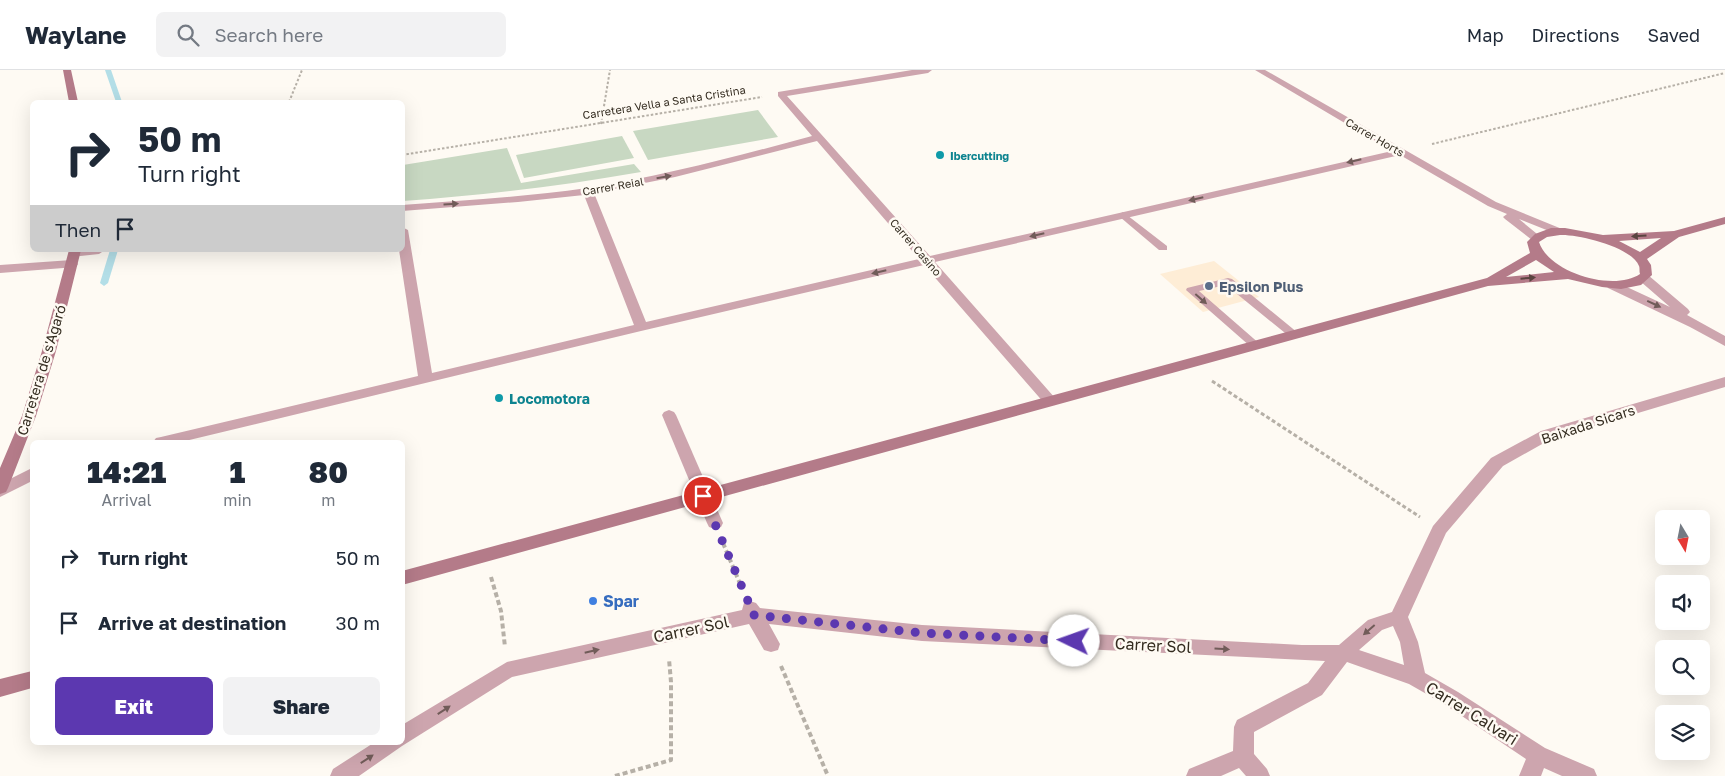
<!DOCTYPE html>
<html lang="en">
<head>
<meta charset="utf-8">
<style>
  body { margin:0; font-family:"Golos Text",sans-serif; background:#f2f2f3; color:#1f2937; height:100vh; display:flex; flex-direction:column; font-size:19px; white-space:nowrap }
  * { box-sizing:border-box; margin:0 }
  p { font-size:16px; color:#747a83 }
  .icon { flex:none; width:28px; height:28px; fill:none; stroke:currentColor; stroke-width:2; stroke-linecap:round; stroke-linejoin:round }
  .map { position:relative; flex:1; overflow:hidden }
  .sheet { position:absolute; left:30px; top:370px; width:375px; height:305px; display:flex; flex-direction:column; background:#fff; border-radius:8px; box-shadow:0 5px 20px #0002 }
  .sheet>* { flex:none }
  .top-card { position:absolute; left:30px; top:30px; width:375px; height:152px; border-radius:8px; box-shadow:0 5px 20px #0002; background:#fff; color:#1f2937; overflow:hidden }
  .needle { width:32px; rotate:170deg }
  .tools { position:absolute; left:1655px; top:440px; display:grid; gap:10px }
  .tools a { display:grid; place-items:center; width:55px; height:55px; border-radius:8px; background:#fff; box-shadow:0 5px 20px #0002; font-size:25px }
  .pin { position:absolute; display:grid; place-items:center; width:42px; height:42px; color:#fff; margin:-21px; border:2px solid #fff; border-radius:50%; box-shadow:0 1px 5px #0007 }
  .me { position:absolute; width:55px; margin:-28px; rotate:273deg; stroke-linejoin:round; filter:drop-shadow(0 0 4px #0008) }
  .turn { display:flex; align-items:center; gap:18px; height:105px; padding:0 25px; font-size:22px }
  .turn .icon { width:65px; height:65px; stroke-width:2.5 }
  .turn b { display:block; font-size:35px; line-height:42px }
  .then { display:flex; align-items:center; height:48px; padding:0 25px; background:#0003; gap:10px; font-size:19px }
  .eta { display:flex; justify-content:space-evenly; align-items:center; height:85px; text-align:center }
  .eta b { font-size:30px; font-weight:800; line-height:35px }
  .action { display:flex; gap:10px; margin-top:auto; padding:10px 25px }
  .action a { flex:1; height:58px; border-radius:8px; background:#5c38b0; color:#fff; font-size:20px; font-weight:800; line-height:58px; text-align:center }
  .action a+a { background:#f2f2f3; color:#1f2937 }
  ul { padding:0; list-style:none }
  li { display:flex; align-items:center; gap:15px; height:65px; padding:0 25px }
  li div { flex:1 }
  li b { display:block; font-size:19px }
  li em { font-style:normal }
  header { display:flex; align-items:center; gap:30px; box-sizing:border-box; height:70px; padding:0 25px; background:#fff; border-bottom:1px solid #e0e1e3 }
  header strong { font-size:24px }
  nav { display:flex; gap:28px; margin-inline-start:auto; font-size:18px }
  .search { width:350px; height:45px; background:#f2f2f3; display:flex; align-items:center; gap:12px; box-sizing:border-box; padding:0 18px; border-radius:8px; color:#747a83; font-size:19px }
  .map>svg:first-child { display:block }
  .built { fill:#feedd6 }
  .green { fill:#c8d8c2 }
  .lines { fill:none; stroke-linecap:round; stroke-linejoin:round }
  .stream { fill:#b3dee7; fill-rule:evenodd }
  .path-far2 { stroke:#b6b0a7; stroke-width:2; stroke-dasharray:2.5 2; stroke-linecap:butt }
  .path-far1 { stroke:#b6b0a7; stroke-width:3; stroke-dasharray:4 2.5; stroke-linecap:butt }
  .path { stroke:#b6b0a7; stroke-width:4; stroke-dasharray:5 3; stroke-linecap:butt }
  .lane { fill:#cda5ae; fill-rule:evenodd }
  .street { fill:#cda5ae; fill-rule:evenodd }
  .secondary { fill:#b47b89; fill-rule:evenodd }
  .oneway { fill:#715c59 }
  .oneway2 { fill:#5a4440 }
  .route { stroke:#5c38b0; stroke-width:9; stroke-dasharray:0 16.2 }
  .culture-dot { fill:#0f9aa8; stroke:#fefaf3; stroke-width:2 }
  .service-dot { fill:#5c6f8a; stroke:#fefaf3; stroke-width:2 }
  .shop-dot { fill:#3f7fe0; stroke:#fefaf3; stroke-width:2 }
  .labels { text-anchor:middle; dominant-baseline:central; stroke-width:5; stroke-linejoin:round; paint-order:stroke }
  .far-street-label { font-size:11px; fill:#342c20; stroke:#fefaf3 }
  .far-culture-label { font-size:11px; font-weight:bold; fill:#0d838f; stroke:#fefaf3; text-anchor:start }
  .service-label { font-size:14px; font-weight:bold; fill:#4e5e75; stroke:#fefaf3; text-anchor:start }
  .street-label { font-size:14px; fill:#342c20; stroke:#fefaf3 }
  .culture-label { font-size:14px; font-weight:bold; fill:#0d838f; stroke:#fefaf3; text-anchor:start }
  .near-shop-label { font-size:16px; font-weight:bold; fill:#366cbe; stroke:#fefaf3; text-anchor:start }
  .near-street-label { font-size:16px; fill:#342c20; stroke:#fefaf3 }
</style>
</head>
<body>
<header>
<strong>Waylane</strong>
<div class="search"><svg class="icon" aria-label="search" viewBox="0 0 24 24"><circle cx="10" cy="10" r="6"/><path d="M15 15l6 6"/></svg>Search here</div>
<nav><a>Map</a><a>Directions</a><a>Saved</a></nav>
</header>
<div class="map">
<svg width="1725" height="706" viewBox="0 0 1725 706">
  <rect width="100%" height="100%" fill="#fefaf3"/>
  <!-- built -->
  <path class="built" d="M1214 191 1259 227 1203 242 1160 204Z"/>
  <!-- green -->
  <g class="green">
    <path d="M758 40 778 67 648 90 633 61Z"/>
    <path d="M622 66 634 88 524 108 516 85Z"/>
    <path d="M507 78 521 113 634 94 641 102C562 116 483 125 403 131V95Z"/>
  </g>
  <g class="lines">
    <!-- stream -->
    <g class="stream">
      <path d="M105 0H111L122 32H116Z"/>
      <path d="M110 180H118L108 213 104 216 100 213Z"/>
    </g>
    <!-- path-far2 -->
    <g class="path-far2">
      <path d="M289 32 302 0"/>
      <path d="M601 54 610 0"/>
      <path d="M1432 74 1725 3"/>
      <path d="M402 85 762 27"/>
    </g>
    <!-- path-far1 -->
    <path class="path-far1" d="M1212 311 1420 447"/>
    <!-- path -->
    <g class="path">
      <path d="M723 473 741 516"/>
      <path d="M491 507 501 541 505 577"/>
      <path d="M781 596 828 706"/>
      <path d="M615 706 671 690V612L669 589"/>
    </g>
    <!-- lane -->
    <g class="lane">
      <path d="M1123 142 1167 176V180H1159L1120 147 1118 145Z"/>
      <path d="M1228 208 1232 209 1298 263 1300 265 1298 267H1290L1226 215 1199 221 1261 275 1259 277H1251L1186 220 1187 218Z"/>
    </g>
    <!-- street -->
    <g class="street">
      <path d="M912 0H932L928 3 787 26 930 186 1392 81 1255 0H1265L1496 132 1562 159 1564 161 1562 163H1554L1519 149 1542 168 1536 172 1532 170 1505 149 1503 147 1507 144 1488 136 1400 85 935 192 1055 328 1057 331 1055 334H1045L924 195 641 261 181 372H153L156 368 161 367 418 306 399 180H402V157L408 160 432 303 634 255 584 125 518 132 402 141V135C464 130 526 127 587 118 663 106 738 86 812 66L778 26V22ZM817 71 919 189 646 252 594 123 675 107Z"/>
      <path d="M77 180H105L99 184 71 187 69 184 71 181Z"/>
      <path d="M72 190 76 191 78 194 76 197 0 203V195Z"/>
      <path d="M1644 204 1648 205 1688 239 1690 242 1687 245 1725 266V276L1690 257 1608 218 1606 215 1608 212H1616L1670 237 1640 211 1638 208 1640 205Z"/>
      <path d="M1725 307V317L1551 369 1503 396 1446 463 1408 547 1418 572 1425 603 1458 622 1545 678 1594 699 1597 706H1562L1544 698 1541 706H1519L1526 689 1444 634 1409 614 1347 592 1322 625 1254 662V684L1267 699 1270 706H1246L1239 698 1221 706H1186L1189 699 1233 681 1234 657 1237 650 1308 613 1325 591 922 571 769 554 780 574 778 580 771 582 764 580 749 554 512 607 402 676 359 706H330L333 699 375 672H402V655L507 592 742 540 744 533 750 531 756 533 760 538 922 555 1302 575H1339L1368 550 1392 542 1433 456 1491 388 1541 361ZM1393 556 1400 572 1404 595 1359 580 1382 560Z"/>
      <path d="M669 340 674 342 676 345 723 453 721 457 715 459 709 457 707 453 662 345 664 342Z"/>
      <path d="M32 398V411L0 427V414Z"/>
    </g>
    <!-- secondary -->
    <g class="secondary">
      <path d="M63 0H71L78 32H69Z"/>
      <path d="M1725 147V154L1679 167 1647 189 1651 195 1652 205 1641 215 1621 219 1602 217 1568 209 1488 216 402 515V501L1487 208 1530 183 1527 172 1535 164 1551 158H1565L1603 165 1674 161ZM1560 165C1578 164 1632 177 1639 196 1640 198 1639 201 1640 204 1614 222 1549 203 1539 172L1547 167ZM1661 168 1640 182 1619 171ZM1536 190 1554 202 1506 207Z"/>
      <path d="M69 180H81L56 281 36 346 8 418 6 422 0 424V398L22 346 42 281Z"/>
      <path d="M32 601V618L0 627V609Z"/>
    </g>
  </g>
  <!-- one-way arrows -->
  <defs><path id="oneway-solid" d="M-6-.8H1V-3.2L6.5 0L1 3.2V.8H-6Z" transform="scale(1.25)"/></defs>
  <g class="oneway">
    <use href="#oneway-solid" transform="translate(1354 91) rotate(167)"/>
    <use href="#oneway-solid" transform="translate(664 107) rotate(-10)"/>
    <use href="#oneway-solid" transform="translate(1196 129) rotate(167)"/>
    <use href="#oneway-solid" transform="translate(451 134) rotate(-4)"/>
    <use href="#oneway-solid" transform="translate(1037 165) rotate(167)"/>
    <use href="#oneway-solid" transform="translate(879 202) rotate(167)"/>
    <use href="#oneway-solid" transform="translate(1201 229) rotate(41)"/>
    <use href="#oneway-solid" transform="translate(1654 234) rotate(25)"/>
    <use href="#oneway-solid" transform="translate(1369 560) rotate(139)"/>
    <use href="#oneway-solid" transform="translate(1222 579) rotate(3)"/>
    <use href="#oneway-solid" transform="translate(592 581) rotate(-13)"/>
    <use href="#oneway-solid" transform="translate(444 640) rotate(-33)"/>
    <use href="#oneway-solid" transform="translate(367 689) rotate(-33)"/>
  </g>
  <g class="oneway2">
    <use href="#oneway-solid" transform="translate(1639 166) rotate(176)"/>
    <use href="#oneway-solid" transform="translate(1528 208) rotate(-5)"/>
  </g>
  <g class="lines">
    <!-- route -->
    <path class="route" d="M703 426 754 545 922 563 1074 571"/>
  </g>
  <!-- markers -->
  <g class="culture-dot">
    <circle cx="940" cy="85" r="5"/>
    <circle cx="499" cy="328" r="5"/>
  </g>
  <circle class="service-dot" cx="1209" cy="216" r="5"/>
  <circle class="shop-dot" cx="593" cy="531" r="5"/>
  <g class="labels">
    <!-- far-street labels -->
    <g class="far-street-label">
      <text transform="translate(664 32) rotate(-9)">Carretera Vella a Santa Cristina</text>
      <text transform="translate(1375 67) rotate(30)">Carrer Horts</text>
      <text transform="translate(613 116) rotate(-10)">Carrer Reial</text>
      <text transform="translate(916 177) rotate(49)">Carrer Casino</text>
    </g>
    <!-- far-culture labels -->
    <g class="far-culture-label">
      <text x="950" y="85">Ibercutting</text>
    </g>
    <!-- service labels -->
    <g class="service-label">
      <text x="1219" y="216">Epsilon Plus</text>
    </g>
    <!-- street labels -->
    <g class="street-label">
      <text transform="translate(41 300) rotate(-73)">Carretera de s'Agaró</text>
      <text transform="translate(1588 354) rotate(-18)">Baixada Sicars</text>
    </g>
    <!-- culture labels -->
    <g class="culture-label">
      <text x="509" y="328">Locomotora</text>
    </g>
    <!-- near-shop labels -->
    <g class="near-shop-label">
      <text x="603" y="531">Spar</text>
    </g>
    <!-- near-street labels -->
    <g class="near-street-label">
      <text transform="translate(691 559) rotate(-12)">Carrer Sol</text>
      <text transform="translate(1153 575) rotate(3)">Carrer Sol</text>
      <text transform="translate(1472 643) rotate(32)">Carrer Calvari</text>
    </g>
  </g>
</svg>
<div class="tools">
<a><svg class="needle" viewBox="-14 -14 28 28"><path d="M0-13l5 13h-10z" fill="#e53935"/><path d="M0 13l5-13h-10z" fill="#747a83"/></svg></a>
<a><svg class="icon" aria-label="sound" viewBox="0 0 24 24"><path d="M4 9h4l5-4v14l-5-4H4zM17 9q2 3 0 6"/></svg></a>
<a><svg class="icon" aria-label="search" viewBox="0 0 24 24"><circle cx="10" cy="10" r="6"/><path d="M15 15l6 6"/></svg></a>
<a><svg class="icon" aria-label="layers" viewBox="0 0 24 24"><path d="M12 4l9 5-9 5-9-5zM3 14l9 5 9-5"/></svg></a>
</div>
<div class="pin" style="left:703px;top:426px;background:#d93025"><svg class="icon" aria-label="arrive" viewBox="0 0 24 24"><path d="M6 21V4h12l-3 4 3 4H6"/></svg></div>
<svg class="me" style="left:1074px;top:571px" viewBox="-20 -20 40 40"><circle r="19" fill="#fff"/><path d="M0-13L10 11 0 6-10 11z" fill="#5c38b0"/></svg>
<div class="top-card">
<div class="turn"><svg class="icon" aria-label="right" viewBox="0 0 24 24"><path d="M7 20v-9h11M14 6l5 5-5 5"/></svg><div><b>50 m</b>Turn right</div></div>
<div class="then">Then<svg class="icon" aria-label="arrive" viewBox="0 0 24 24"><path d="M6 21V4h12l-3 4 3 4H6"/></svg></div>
</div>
<section class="sheet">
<div class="eta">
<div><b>14:21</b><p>Arrival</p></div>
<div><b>1</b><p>min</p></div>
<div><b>80</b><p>m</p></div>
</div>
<ul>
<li><svg class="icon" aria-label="right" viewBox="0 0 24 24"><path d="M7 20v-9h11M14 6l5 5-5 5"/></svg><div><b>Turn right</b></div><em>50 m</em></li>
<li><svg class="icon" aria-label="arrive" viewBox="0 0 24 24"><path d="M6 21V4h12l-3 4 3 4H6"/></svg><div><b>Arrive at destination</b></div><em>30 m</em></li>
</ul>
<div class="action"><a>Exit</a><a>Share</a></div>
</section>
</div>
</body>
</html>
